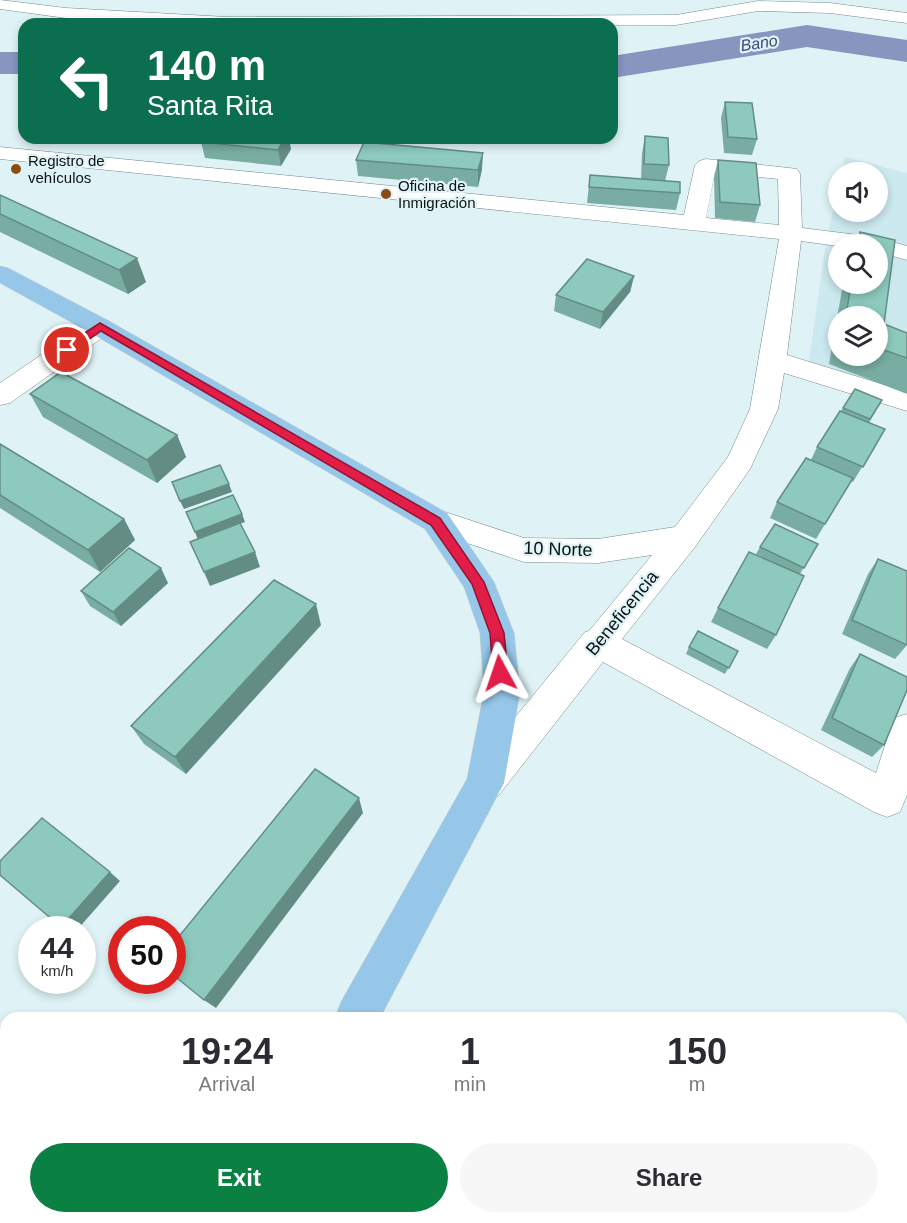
<!DOCTYPE html>
<html lang="en">
<head>
<meta charset="utf-8">
<style>
  body { margin:0; font-family:Helvetica,sans-serif; background:#f7f7f7; color:#2b2b33; height:100vh; display:flex; flex-direction:column; font-size:22px; white-space:nowrap }
  * { box-sizing:border-box; margin:0 }
  p { font-size:20px; color:#7c7c81 }
  .icon { flex:none; width:33px; height:33px; fill:none; stroke:currentColor; stroke-width:2; stroke-linecap:round; stroke-linejoin:round }
  .map { position:relative; flex:1; overflow:hidden }
  .side { position:absolute; left:0px; top:1012px; width:908px; height:212px; display:flex; flex-direction:column; background:#fff; border-radius:18px 18px 0 0; box-shadow:0 3px 9px #0003 }
  .side>* { flex:none }
  .guide { position:absolute; left:18px; top:18px; width:600px; height:126px; border-radius:18px; box-shadow:0 3px 9px #0003; background:#0b6e4f; color:#fff; overflow:hidden }
  .tools { position:absolute; left:828px; top:162px; display:grid; gap:12px }
  .tools a { display:grid; place-items:center; width:60px; height:60px; border-radius:50%; background:#fff; box-shadow:0 3px 9px #0003; font-size:30px }
  .speed { position:absolute; left:18px; top:916px; display:flex; gap:12px; font-size:30px; font-weight:700; text-align:center }
  .speed>* { display:grid; place-content:center; width:78px; height:78px; border-radius:50%; background:#fff; box-shadow:0 3px 9px #0003; line-height:1 }
  .speed small { font-size:15px; font-weight:400 }
  .speed .limit { border:9px solid #d22; background:#fff; color:#111 }
  .pin { position:absolute; display:grid; place-items:center; width:51px; height:51px; color:#fff; margin:-26px; border:3px solid #fff; border-radius:50%; box-shadow:0 2px 6px #0007 }
  .me { position:absolute; width:66px; margin:-33px; rotate:355deg; stroke-linejoin:round; filter:drop-shadow(0 0 4px #0008) }
  .turn { display:flex; align-items:center; gap:21px; height:126px; padding:0 30px; font-size:27px }
  .turn .icon { width:78px; height:78px; stroke-width:2.5 }
  .turn b { display:block; font-size:42px; line-height:51px }
  .eta { display:flex; justify-content:space-evenly; align-items:center; height:102px; text-align:center }
  .eta b { font-size:36px; font-weight:700; line-height:42px }
  .primary-button { display:flex; gap:12px; margin-top:auto; padding:12px 30px }
  .primary-button a { flex:1; height:69px; border-radius:36px; background:#0b8043; color:#fff; font-size:24px; font-weight:700; line-height:69px; text-align:center }
  .primary-button a+a { background:#f7f7f7; color:#2b2b33 }
  .map>svg:first-child { display:block }
  .built { fill:#cbe9ef; fill-rule:evenodd }
  .lines { fill:none; stroke-linecap:round; stroke-linejoin:round }
  .river { fill:#8895bf; fill-rule:evenodd }
  .minor-casing { stroke:#77898d; stroke-width:1 }
  .major-casing { stroke:#ced0d0; stroke-width:1 }
  .minor { fill:#fff; fill-rule:evenodd }
  .major { fill:#97c7e8; fill-rule:evenodd }
  .wall { fill:#79ada3; fill-rule:evenodd }
  .shaded-wall { fill:#638d84 }
  .building { fill:#8dc9bd; stroke:#638d84; stroke-width:1.5 }
  .route { fill:#e11d48; stroke:#92132f; stroke-width:1.5 }
  .poi-dot { fill:#8c4e10; stroke:#dff3f7; stroke-width:2 }
  .labels { text-anchor:middle; dominant-baseline:central; stroke-width:4.5; stroke-linejoin:round; paint-order:stroke }
  .far-poi-label { font-size:15px; fill:#0c1314; stroke:#dff3f7; text-anchor:start }
  .far-water-label { font-size:16px; font-style:italic; fill:#3b487f; stroke:#dff3f7 }
  .street-label { font-size:18px; fill:#0c1314; stroke:#dff3f7 }
</style>
</head>
<body>
<div class="map">
<svg width="907" height="1223" viewBox="0 0 907 1223">
  <rect width="100%" height="100%" fill="#dff3f7"/>
  <!-- built -->
  <path class="built" d="M845 157 907 173V404L808 367 825 249 838 186V212H878V172H841ZM838 244H878V284H838ZM838 316H878V356H838Z"/>
  <g class="lines">
    <!-- river -->
    <g class="river">
      <path d="M807 25 907 40V62L807 47 612 78V56Z"/>
      <rect x="0" y="52" width="24" height="22"/>
    </g>
    <defs>
      <g id="minor">
        <path d="M0 0 66 8 227 17 676 15 758 1 830 3 907 13V23L830 13 758 11 676 25 171 24 66 18 0 9Z"/>
        <path d="M0 147 684 215 695 165 699 161 706 159 789 168 797 169 800 174 802 228 874 237 907 246V260L878 252V244L838 246 801 241 787 355 907 392V411L784 373 778 409 750 469 695 547 622 639 876 773 894 718 907 714V795L900 812 887 817 874 812 603 662 498 796 485 801 472 796 466 783 472 770 585 632 589 631 652 555 598 563 524 562 425 529 421 521 425 513 436 509 524 538 598 539 675 527 728 457 750 409 779 239 0 159ZM715 172 778 179 779 225 706 218Z"/>
        <path d="M100 319 109 321 113 327 109 333 10 403 0 405V383L91 321Z"/>
        <path d="M322 1218H380L382 1223H324Z"/>
      </g>
      <g id="major">
        <path d="M0 266 8 268 109 321 447 513 494 582 514 633 520 692 504 783 380 1018H335L341 1002 467 779 484 692 480 633 464 587 425 529 91 333 0 283Z"/>
        <path d="M223 1218H273L271 1223H221Z"/>
      </g>
    </defs>
    <!-- minor casing -->
    <use href="#minor" class="minor-casing"/>
    <!-- major casing -->
    <use href="#major" class="major-casing"/>
    <!-- minor -->
    <use href="#minor" class="minor"/>
    <!-- major -->
    <use href="#major" class="major"/>
  </g>
  <!-- wall -->
  <g class="wall">
    <path d="M725 102 757 139 752 155 724 153 721 118Z"/>
    <path d="M645 136 669 165 665 181 680 193 676 210 587 203 590 175 641 179 642 153Z"/>
    <path d="M201 142 291 149 281 166 205 158Z"/>
    <path d="M356 160 482 169 478 187 358 176Z"/>
    <path d="M718 160 760 205 755 222 715 218 714 177Z"/>
    <path d="M0 195 146 282 128 294 0 232Z"/>
    <path d="M860 232 895 240 884 324 907 333V394L829 364 843 284H878V244H854ZM838 316H878V356H838Z"/>
    <path d="M634 276 630 292 600 329 554 311 556 295Z"/>
    <path d="M30 394 177 435 186 457 157 483 43 417Z"/>
    <path d="M882 400 869 423 885 429 853 482 851 481 816 539 770 518 777 502 811 460 817 447 843 408Z"/>
    <path d="M0 444 124 519 135 540 100 572 0 508Z"/>
    <path d="M818 544 800 574 776 635 767 649 711 622 718 608 768 560 756 554 760 547Z"/>
    <path d="M878 559 907 645 895 659 842 634 868 574Z"/>
    <path d="M168 583 121 626 90 606 81 591Z"/>
    <path d="M321 625 186 774 144 744 131 726Z"/>
    <path d="M689 647 738 651 725 674 686 654Z"/>
    <path d="M860 654 884 745 872 757 821 730 850 668Z"/>
  </g>
  <!-- shaded-wall -->
  <g class="shaded-wall">
    <path d="M285 138H289L291 149 281 166 278 150Z"/>
    <path d="M483 153 482 169 478 187V170Z"/>
    <path d="M137 258 146 282 128 294 119 270Z"/>
    <path d="M634 276 630 292 600 329 603 312Z"/>
    <path d="M177 435 186 457 157 483 147 460Z"/>
    <path d="M229 484 232 492 184 509 180 501Z"/>
    <path d="M242 514 245 522 198 540 195 532Z"/>
    <path d="M124 519 135 540 100 572 88 550Z"/>
    <path d="M255 552 260 567 210 586 204 572Z"/>
    <path d="M161 568 168 583 121 626 113 612Z"/>
    <path d="M316 604 321 625 186 774 175 757Z"/>
    <path d="M359 798 363 813 216 1008 204 1000Z"/>
    <path d="M110 872 120 881 77 930H66L61 927Z"/>
    <path d="M0 1029 6 1035V1045L0 1039Z"/>
    <path d="M6 1102V1123H0V1109Z"/>
    <path d="M89 1218H102L98 1223H86Z"/>
  </g>
  <!-- building -->
  <g class="building">
    <path d="M725 102 752 103 757 139 728 137Z"/>
    <path d="M645 136 668 138 669 165 644 164Z"/>
    <path d="M204 138H285L278 150 201 142Z"/>
    <path d="M364 142 483 153 478 170 356 160Z"/>
    <path d="M718 160 756 163 760 205 720 202Z"/>
    <path d="M590 175 680 182V193L589 187Z"/>
    <path d="M0 195 137 258 119 270 0 214Z"/>
    <path d="M860 232 895 240 884 324 907 333V358L878 348V316H846L851 284H878V244H858Z"/>
    <path d="M587 259 634 276 603 312 556 295Z"/>
    <path d="M61 372 177 435 147 460 30 394Z"/>
    <path d="M855 389 882 400 870 419 843 408Z"/>
    <path d="M840 411 885 429 863 467 817 447Z"/>
    <path d="M0 444 124 519 88 550 0 495Z"/>
    <path d="M806 458 853 478 825 524 777 502Z"/>
    <path d="M220 465 229 484 180 501 172 482Z"/>
    <path d="M233 495 242 514 195 532 186 512Z"/>
    <path d="M240 523 255 552 204 572 190 542Z"/>
    <path d="M775 524 818 544 804 568 760 547Z"/>
    <path d="M129 548 161 568 113 612 81 591Z"/>
    <path d="M749 552 804 576 776 635 718 608Z"/>
    <path d="M878 559 907 571V645L852 620Z"/>
    <path d="M274 580 316 604 175 757 131 726Z"/>
    <path d="M698 631 738 651 729 668 689 647Z"/>
    <path d="M860 654 907 677V690L884 745 832 718Z"/>
    <path d="M315 769 359 798 204 1000 172 974V945Z"/>
    <path d="M42 818 110 872 61 927 0 875V861Z"/>
    <path d="M167 1013 173 1018H162Z"/>
    <path d="M0 1039 6 1045V1102L0 1109Z"/>
    <path d="M64 1218H89L86 1223H68Z"/>
  </g>
  <!-- route -->
  <path class="route" d="M100 323 440 518 484 582 504 633 508 673 505 677 500 679 495 677 493 673 490 633 472 584 431 525 101 331 71 352H63V347Z"/>
  <!-- markers -->
  <g class="poi-dot">
    <circle cx="16" cy="169" r="6"/>
    <circle cx="386" cy="194" r="6"/>
  </g>
  <g class="labels">
    <!-- far-poi labels -->
    <g class="far-poi-label">
      <text x="28" y="160">Registro de<tspan x="28" dy="17">vehículos</tspan></text>
      <text x="398" y="185">Oficina de<tspan x="398" dy="17">Inmigración</tspan></text>
    </g>
    <!-- far-water labels -->
    <g class="far-water-label">
      <text transform="translate(759 43) rotate(-9)">Bano</text>
    </g>
    <!-- street labels -->
    <g class="street-label">
      <text transform="translate(558 549) rotate(2)">10 Norte</text>
      <text transform="translate(622 613) rotate(-51)">Beneficencia</text>
    </g>
  </g>
</svg>
<div class="tools">
<a><svg class="icon" aria-label="sound" viewBox="0 0 24 24"><path d="M4 9h4l5-4v14l-5-4H4zM17 9q2 3 0 6"/></svg></a>
<a><svg class="icon" aria-label="search" viewBox="0 0 24 24"><circle cx="10" cy="10" r="6"/><path d="M15 15l6 6"/></svg></a>
<a><svg class="icon" aria-label="layers" viewBox="0 0 24 24"><path d="M12 4l9 5-9 5-9-5zM3 14l9 5 9-5"/></svg></a>
</div>
<div class="speed"><div>44<small>km/h</small></div><div class="limit">50</div></div>
<div class="pin" style="left:67px;top:350px;background:#d93025"><svg class="icon" aria-label="arrive" viewBox="0 0 24 24"><path d="M6 21V4h12l-3 4 3 4H6"/></svg></div>
<svg class="me" style="left:500px;top:673px" viewBox="-20 -20 40 40"><path d="M0-17L14 15 0 8-14 15z" fill="#e11d48" stroke="#fff" stroke-width="4"/></svg>
<div class="guide">
<div class="turn"><svg class="icon" aria-label="left" viewBox="0 0 24 24"><path d="M17 20v-9H6M10 6l-5 5 5 5"/></svg><div><b>140 m</b>Santa Rita</div></div>
</div>
<section class="side">
<div class="eta">
<div><b>19:24</b><p>Arrival</p></div>
<div><b>1</b><p>min</p></div>
<div><b>150</b><p>m</p></div>
</div>
<div class="primary-button"><a>Exit</a><a>Share</a></div>
</section>
</div>
</body>
</html>
